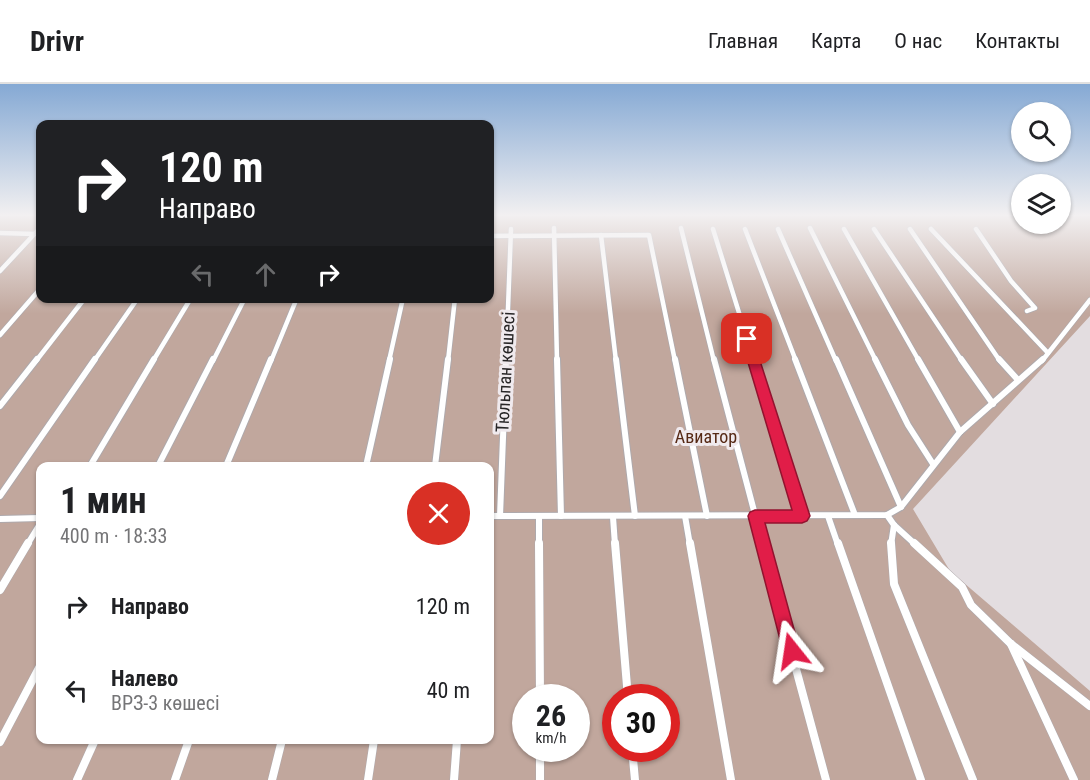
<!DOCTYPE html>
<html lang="ru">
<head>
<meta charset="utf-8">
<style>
  body { margin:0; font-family:"Roboto Condensed",sans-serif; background:#f6f6f6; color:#202124; height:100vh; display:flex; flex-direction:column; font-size:22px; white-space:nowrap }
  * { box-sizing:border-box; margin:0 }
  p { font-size:20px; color:#757577 }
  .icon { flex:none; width:33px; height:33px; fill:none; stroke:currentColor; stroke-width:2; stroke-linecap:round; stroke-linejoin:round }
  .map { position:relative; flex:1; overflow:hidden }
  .side { position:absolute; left:36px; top:378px; width:458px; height:282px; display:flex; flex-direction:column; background:#fff; border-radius:12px; box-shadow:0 2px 4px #0004 }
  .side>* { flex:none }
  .top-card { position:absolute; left:36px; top:36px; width:458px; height:183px; border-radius:12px; box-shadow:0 2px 4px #0004; background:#202124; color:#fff; overflow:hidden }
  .fabs { position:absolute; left:1011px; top:18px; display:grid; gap:12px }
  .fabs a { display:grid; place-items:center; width:60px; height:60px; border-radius:50%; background:#fff; box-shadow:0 2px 4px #0004; font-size:30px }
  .speed { position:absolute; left:512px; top:600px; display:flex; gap:12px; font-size:30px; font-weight:700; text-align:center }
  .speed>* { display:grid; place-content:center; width:78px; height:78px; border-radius:50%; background:#fff; box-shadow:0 2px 4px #0004; line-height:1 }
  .speed small { font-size:15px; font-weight:400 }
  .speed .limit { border:9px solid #d22; background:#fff; color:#111 }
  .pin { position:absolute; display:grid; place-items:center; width:51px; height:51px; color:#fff; margin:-26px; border-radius:12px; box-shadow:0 3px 9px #0006 }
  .me { position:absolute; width:66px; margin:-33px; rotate:345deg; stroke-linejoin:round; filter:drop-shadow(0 0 4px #0008) }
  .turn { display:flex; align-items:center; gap:21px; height:126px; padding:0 24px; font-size:27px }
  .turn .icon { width:78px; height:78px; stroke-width:2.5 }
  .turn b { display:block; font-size:42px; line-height:51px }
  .lanes { display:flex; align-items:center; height:57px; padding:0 24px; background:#0003; justify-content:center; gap:30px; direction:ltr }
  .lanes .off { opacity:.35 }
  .round { display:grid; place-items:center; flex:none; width:63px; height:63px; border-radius:32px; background:#f6f6f6 }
  .summary { display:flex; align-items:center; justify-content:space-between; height:102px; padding:0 24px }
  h1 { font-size:36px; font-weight:700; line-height:45px }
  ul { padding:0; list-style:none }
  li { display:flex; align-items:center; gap:18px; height:84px; padding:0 24px }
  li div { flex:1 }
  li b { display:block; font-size:22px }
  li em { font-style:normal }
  header { display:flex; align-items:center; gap:36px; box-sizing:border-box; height:84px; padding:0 30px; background:#fff; border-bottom:2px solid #e0e0e0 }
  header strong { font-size:28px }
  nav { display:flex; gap:33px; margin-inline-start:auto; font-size:21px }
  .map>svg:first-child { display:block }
  .green { fill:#c1a79d; fill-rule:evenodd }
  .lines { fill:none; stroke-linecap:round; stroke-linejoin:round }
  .minor-far2-casing { stroke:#aea9ac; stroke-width:6 }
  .minor-far1-casing { stroke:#aea9ac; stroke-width:8 }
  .minor-casing { stroke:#aea9ac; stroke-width:9 }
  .minor-far2 { stroke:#fff; stroke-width:4.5 }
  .minor-far1 { stroke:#fff; stroke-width:6 }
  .minor { stroke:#fff; stroke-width:8 }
  .route { fill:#e11d48; stroke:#92132f; stroke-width:1.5 }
  .labels { text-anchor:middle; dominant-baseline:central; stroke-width:6; stroke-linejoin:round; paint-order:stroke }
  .street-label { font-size:18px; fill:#272526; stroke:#f0eaee }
  .park-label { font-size:18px; fill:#562915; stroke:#f0eaee }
</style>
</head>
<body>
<header>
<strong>Drivr</strong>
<nav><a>Главная</a><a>Карта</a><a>О нас</a><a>Контакты</a></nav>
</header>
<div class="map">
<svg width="1090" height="696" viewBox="0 0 1090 696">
  <rect width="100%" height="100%" fill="#e3dde0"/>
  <!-- green -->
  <path class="green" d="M0 132H40V214H489V132H1021L1022 140H1060L1061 132H1090V232L913 425 950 487 1090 607V696H0ZM40 382H489V656H40ZM525 614H576V664H525ZM615 614H666V664H615Z"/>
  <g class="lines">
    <defs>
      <g id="minor-far2">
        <path d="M554 144 557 277"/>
        <path d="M681 144 714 277"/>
        <path d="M810 144 876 277"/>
        <path d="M713 145 754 277"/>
        <path d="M745 145 796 277"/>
        <path d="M778 145 836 277"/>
        <path d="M844 145 919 277"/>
        <path d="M874 145 962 277"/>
        <path d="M910 145 1000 277"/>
        <path d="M931 145 1048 269"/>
        <path d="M976 145 1011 197 1035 224 1027 227"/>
        <path d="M0 149 35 150"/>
        <path d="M601 151 616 277"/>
        <path d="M489 152 649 151 675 277"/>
        <path d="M0 187 40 144"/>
        <path d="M0 251 40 205"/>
        <path d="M36 277 85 214"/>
        <path d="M94 277 138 214"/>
        <path d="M153 277 191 214"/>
        <path d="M213 277 245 214"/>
        <path d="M271 277 297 214"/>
        <path d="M389 277 403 214"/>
        <path d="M448 277 455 214"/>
        <path d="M506 277 511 145"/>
        <path d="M1042 277 1090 216"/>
      </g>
      <g id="minor-far1">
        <path d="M557 275 561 432"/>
        <path d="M616 275 635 432"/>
        <path d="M675 275 707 432"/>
        <path d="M714 275 763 461"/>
        <path d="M753 275 802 432"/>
        <path d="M795 275 855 431"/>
        <path d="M836 275 901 423"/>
        <path d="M875 275 908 341 933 380"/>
        <path d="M918 275 960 348"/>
        <path d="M961 275 993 320"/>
        <path d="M999 275 1018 296"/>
        <path d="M0 322 37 275"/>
        <path d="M90 382 154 275"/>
        <path d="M158 382 213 275"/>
        <path d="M226 382 271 275"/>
        <path d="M366 382 390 275"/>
        <path d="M435 382 448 275"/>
        <path d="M0 412 95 275"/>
        <path d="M887 431 894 441 916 461"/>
        <path d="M489 432 887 431 901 423 960 348 1043 275"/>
        <path d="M500 432 506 275"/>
        <path d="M539 432V461"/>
        <path d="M685 432 690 461"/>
        <path d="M828 432 838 461"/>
        <path d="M613 433 615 461"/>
        <path d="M0 435 40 434"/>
        <path d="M27 461 40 440"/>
        <path d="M891 461 894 441"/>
      </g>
      <g id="minor">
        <path d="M539 459 540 614"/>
        <path d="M615 459 628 614"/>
        <path d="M690 459 731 696"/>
        <path d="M762 459 826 696"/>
        <path d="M838 459 921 696"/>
        <path d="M891 459 894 500 973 696"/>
        <path d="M914 459 962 503 971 521 1011 560 1090 622"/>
        <path d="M0 506 28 459"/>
        <path d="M1011 560 1074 696"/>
        <path d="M0 658 40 582"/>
        <path d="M540 664V696"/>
        <path d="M632 664 635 696"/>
        <path d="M77 696 95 656"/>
        <path d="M175 696 189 656"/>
        <path d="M272 696 282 656"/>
        <path d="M368 696 374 656"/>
        <path d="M454 696 457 656"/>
      </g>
    </defs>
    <!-- minor-far2 casing -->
    <use href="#minor-far2" class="minor-far2-casing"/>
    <!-- minor-far1 casing -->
    <use href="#minor-far1" class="minor-far1-casing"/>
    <!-- minor casing -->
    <use href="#minor" class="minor-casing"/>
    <!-- minor-far2 -->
    <use href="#minor-far2" class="minor-far2"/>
    <!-- minor-far1 -->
    <use href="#minor-far1" class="minor-far1"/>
    <!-- minor -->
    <use href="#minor" class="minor"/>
  </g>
  <!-- sky -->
  <linearGradient id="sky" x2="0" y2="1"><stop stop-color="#85a9d4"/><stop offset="0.57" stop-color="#f2f0f1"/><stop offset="1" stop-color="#f2f0f1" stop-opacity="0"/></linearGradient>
  <rect width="1090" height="230" fill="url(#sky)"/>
  <!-- route -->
  <path class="route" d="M747 251 753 255 810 432 807 437 802 439H765L800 567 798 573 792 575 785 573 783 567 748 432 750 428 755 426H792L741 255Z"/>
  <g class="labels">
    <!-- street labels -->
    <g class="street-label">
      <text transform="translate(505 288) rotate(-87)">Тюльпан көшесі</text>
    </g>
    <!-- park labels -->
    <g class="park-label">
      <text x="706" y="352">Авиатор</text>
    </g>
  </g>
</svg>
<div class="fabs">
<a><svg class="icon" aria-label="search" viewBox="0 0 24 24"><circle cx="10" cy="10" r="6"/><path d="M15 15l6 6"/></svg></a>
<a><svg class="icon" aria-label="layers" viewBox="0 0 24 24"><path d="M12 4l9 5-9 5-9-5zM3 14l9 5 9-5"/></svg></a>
</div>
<div class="speed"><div>26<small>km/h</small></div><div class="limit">30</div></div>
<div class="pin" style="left:747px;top:255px;background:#d93025"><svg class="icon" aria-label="arrive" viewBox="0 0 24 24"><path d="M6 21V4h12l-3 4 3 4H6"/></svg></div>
<svg class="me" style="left:792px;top:567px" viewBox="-20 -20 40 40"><path d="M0-17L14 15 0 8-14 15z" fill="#e11d48" stroke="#fff" stroke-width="4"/></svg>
<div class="top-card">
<div class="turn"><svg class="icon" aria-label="right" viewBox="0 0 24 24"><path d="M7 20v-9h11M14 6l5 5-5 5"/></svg><div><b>120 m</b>Направо</div></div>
<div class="lanes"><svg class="icon off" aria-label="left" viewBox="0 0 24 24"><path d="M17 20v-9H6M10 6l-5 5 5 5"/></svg><svg class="icon off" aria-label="ahead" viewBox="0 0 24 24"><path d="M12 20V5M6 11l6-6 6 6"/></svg><svg class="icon" aria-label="right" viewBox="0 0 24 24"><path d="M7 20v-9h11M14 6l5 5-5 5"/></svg></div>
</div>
<section class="side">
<div class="summary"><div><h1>1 мин</h1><p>400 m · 18:33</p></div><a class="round" style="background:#d93025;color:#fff"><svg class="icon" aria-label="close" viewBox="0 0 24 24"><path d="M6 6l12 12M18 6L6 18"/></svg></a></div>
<ul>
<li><svg class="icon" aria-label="right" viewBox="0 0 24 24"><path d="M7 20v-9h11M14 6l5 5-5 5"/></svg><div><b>Направо</b></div><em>120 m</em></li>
<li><svg class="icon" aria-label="left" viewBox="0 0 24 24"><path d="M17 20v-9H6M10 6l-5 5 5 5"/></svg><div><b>Налево</b><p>ВРЗ-3 көшесі</p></div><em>40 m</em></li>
</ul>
</section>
</div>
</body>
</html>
